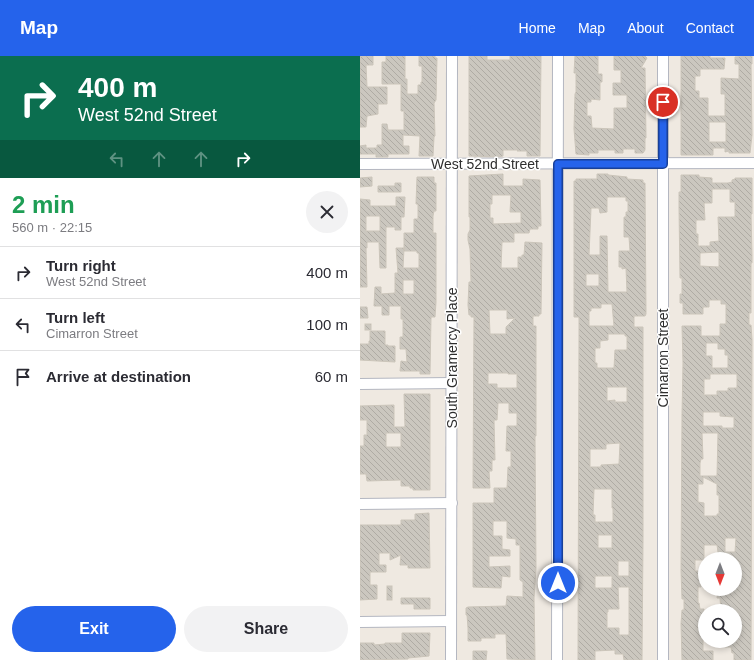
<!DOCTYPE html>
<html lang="en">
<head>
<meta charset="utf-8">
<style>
  body { margin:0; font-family:Helvetica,sans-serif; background:#f2f2f3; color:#2b2b33; height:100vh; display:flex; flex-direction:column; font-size:15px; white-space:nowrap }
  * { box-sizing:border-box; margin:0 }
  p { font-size:13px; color:#7c7c81 }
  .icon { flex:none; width:22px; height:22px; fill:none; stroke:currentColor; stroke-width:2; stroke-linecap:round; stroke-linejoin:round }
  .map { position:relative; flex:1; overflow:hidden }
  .panel { display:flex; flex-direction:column; background:#fff; width:360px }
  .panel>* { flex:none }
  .banner { background:#0b6e4f; color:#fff; overflow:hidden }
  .needle { width:26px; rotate:180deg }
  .controls { position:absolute; left:338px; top:496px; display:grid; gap:8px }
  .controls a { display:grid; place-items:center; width:44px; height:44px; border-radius:50%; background:#fff; box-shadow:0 2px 6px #0003; font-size:20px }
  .pin { position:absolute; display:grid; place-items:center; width:34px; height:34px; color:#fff; margin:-17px; border:2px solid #fff; border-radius:50%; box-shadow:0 1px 4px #0007 }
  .me { position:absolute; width:44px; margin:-22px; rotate:0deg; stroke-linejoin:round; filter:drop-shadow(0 0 3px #0008) }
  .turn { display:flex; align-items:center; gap:14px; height:84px; padding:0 12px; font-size:18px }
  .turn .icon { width:52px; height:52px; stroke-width:2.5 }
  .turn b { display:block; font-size:28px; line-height:34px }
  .lanes { display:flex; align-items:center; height:38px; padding:0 12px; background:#0003; justify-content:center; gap:20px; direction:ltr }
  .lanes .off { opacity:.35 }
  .round { display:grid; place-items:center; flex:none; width:42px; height:42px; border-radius:21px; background:#f2f2f3 }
  .overview { display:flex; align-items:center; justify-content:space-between; height:68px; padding:0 12px }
  h1 { font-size:24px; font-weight:800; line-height:30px; color:#1e9e55 }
  .cta { display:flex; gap:8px; margin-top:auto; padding:8px 12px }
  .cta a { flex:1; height:46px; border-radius:24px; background:#2563eb; color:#fff; font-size:16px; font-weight:800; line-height:46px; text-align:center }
  .cta a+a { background:#f2f2f3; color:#2b2b33 }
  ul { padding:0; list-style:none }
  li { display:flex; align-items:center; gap:12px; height:52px; padding:0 12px; border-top:1px solid #e1e1e2 }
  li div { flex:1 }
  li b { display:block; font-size:15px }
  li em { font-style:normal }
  header { display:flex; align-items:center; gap:24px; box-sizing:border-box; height:56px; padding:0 20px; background:#2563eb; color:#fff }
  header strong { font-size:19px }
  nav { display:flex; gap:22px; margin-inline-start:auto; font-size:14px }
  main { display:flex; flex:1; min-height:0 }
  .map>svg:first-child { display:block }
  .building { fill:url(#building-back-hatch); stroke:#cbc5ba; fill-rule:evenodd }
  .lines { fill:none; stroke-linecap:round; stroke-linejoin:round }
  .minor-casing { stroke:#b4b7c1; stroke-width:12 }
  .minor { stroke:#fff; stroke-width:10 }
  .route-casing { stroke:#184099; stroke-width:10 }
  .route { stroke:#2563eb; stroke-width:7 }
  .labels { text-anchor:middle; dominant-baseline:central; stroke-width:3; stroke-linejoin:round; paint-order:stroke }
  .street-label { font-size:14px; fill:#2e2e2e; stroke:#fff }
</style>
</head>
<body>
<header>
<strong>Map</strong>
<nav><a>Home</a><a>Map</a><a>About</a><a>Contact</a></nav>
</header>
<main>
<section class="panel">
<div class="banner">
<div class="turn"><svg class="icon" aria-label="right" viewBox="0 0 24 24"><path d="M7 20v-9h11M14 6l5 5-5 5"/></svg><div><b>400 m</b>West 52nd Street</div></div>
<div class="lanes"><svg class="icon off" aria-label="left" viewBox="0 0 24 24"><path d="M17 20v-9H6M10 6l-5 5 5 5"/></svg><svg class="icon off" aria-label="ahead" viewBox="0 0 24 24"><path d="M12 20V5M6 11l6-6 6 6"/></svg><svg class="icon off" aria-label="ahead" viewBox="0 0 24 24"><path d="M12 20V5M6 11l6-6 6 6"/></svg><svg class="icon" aria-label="right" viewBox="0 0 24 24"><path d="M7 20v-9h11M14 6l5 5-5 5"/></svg></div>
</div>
<div class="overview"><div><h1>2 min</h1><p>560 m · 22:15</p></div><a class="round"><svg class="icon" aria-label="close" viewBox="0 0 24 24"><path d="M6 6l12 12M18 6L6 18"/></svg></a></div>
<ul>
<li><svg class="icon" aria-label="right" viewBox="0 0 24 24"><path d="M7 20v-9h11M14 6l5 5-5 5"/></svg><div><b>Turn right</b><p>West 52nd Street</p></div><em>400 m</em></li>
<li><svg class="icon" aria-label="left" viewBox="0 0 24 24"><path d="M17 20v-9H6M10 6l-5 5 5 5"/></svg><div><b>Turn left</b><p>Cimarron Street</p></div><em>100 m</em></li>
<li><svg class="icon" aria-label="arrive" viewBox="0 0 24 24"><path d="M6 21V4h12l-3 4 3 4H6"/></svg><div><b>Arrive at destination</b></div><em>60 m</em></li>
</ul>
<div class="cta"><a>Exit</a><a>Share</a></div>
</section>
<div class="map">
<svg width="394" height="604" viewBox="0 0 394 604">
  <defs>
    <pattern id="building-back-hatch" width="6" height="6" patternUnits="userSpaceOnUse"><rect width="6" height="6" fill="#cbc7bf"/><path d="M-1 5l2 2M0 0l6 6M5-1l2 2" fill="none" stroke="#afaba4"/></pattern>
  </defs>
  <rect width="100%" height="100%" fill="#efe9e1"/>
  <!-- building -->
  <g class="building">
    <path d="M0 0H13V9H6L7 31H27V48H18V58L7 60 6 71H0Z"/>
    <path d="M26 0H45V23H47V38H58V29H61V26H62V10H59V0H75V2H77L76 44 74 47 75 80 74 81 73 100H59L60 80 43 79V90H49V98H28V101H16V98H0V90L6 89V92H17V89H22V68H27L28 74H44V55H41V28H22V6H26Z"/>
    <path d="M109 0H127V4H150V0H181L180 100H167V95H157L158 94H143V100L138 101 109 100Z"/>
    <path d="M215 0H238V18H242V26H240V44L231 43V46H227V60H231L232 72 254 73V52H267V39H253V27H261V14H254V0H285L287 2 281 12H285L286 82H285V94L283 97H275V93H263V97H255V94H238V97H229V99L216 98 214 73 215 38 216 36V17H214Z"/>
    <path d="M321 0H350V2H365L364 13H340V20H335V35H339V42H348V60H365V38H361V22L379 23V8H375V1L392 0V8H391L392 79 390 97H369V95L365 96V92H353V99H321ZM349 66H366V86H349Z"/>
    <path d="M143 118V130H163V123L180 124 181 170H178V173H170L169 177H154V186H142L141 212H158V201H162V199H164L165 186 182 187 181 258H179V260H173V270H176V380H175L176 512 174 542 175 604 147 603 146 578H135V582H121V585H108V572L107 559H106V552L108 551 146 550 147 540 163 541V526L160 524V489H156V483L147 482V465H133V480H142V493L150 494V500H129V511L150 510V521L142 520 141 532 113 531V447H134V432H147L148 411H151V395H146L147 370H157V357H149V347H138L137 364H134L135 404H132V415H129L130 432H113L114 261H111V259H109L108 249 109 226H111L110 193 108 184V178L110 174V161H109V120ZM132 139H151L150 156H161V167L133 168V162H130V148H132ZM129 254H147V263L155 262 146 271V278H130ZM128 317H148V318H157V332H137V328H128Z"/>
    <path d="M237 118H248V119L267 121V123L283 124V127H285L286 258 285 260H274V271H283V483L282 604H264L263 598H255V594L235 595V604H218L219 280V261H214V125H216V123H237ZM247 141H266V145H268V156H266V161H264V181H269L270 195H259V211H262V213L266 212 267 236H248L247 180H240V199H229L231 152H239L240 157 247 156ZM226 218H239V230H226ZM241 248H252L254 270H229V255H231V252H241ZM248 278H265V280H267V294H255L254 312H237V307H235V292H240V285L248 284ZM247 331H267V346H255V344L247 345ZM260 387 259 408 241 409V411H230V393H246V388ZM234 433H252V452H253V466H235V459H233ZM238 479H252V492H238ZM258 505H269V520H258ZM235 520H252V532H235ZM258 531H269V579H259V572H247V556H248V553H259Z"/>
    <path d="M321 119H339V121L352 122V127H368L372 126V124L375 123V122H392V158H391L392 200V207H391V257H389V269H391L392 284 391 604H374V597H372L371 591H360V585H375V555H361L360 542H357L358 534 370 535V533H375V503H359L357 489H344V504H335V515H345V524H341V531H338V547H339L340 553H344V563H345V584H343V595H353V604H322L321 568 322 554H324V543H322L321 515 322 359 323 307 322 270H341V280H360V268H366V248H361V244H349V251H343V258H323V247H320V238H322V222H320L319 151V136H321ZM352 133H370V146H375V161H358L359 185 350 186V190H338V178H336V164H345L344 147H352ZM358 196 359 197V211L340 210V197ZM346 287H358V293H365V299H368V312H352V300H346ZM350 318H377V332H368V335H357V339H344V323H350ZM343 356H360V360L374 361V372H362V370H343ZM342 377H358L357 420H340V407L341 403H343ZM343 421 357 428V439H359V458H357V460H344V447L338 446V428H343ZM365 482H376L375 496H365Z"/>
    <path d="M12 121V130L0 131V122Z"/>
    <path d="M57 121H74V127H76V155H74L73 160V177H76V246L75 261H71L70 318H60V315H40L41 305 47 306 46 293H40V281H43V263H41V250H29V259H22V250H14L15 231H21V238L35 237V217H38L36 192H44L43 212H59V197H57V195H44V177H54V163H58V148H56ZM43 224H54V238H43Z"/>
    <path d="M35 127H41V136H18V130H35Z"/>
    <path d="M36 141H45L44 161H41V174H35V171H26V212H20L19 186H7V192H6L7 231H0V143L10 144V150H36ZM6 160H20V175H6Z"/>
    <path d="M0 251H7L8 262H0Z"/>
    <rect x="5" y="268" width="6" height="6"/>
    <path d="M10 275H25V289H28V290H35V306L0 304V288H9V285H10Z"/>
    <path d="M44 338H70V434H53V432H50V430H41V424L7 425 6 418H0V390H4V379H7V364H0V350L34 349V371H45ZM26 377H41V391H26Z"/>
    <path d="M69 457 70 512H48V509H40L41 499 30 504V497H19V509H26V516H10V529H17V543L0 544V469H41V464H55V458Z"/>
    <rect x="27" y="530" width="5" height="14"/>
    <path d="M41 542H70V553H54V548H41Z"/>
    <path d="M42 577H70L69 600 48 602V603L0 604V587H14V589L25 588V587H42Z"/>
    <path d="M113 595H127L126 604H113Z"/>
  </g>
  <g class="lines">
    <defs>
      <g id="minor">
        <path d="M0 108 394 107"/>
        <path d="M0 328 92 327"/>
        <path d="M0 448 92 447"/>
        <path d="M0 566 91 565"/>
        <path d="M91 604 92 0"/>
        <path d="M197 604 198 0"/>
        <path d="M303 604V0"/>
      </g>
    </defs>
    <!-- minor casing -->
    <use href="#minor" class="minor-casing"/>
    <!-- minor -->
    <use href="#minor" class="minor"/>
  </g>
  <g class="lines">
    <defs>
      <path id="route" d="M198 527V108H303V46"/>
    </defs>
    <!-- route casing -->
    <use href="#route" class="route-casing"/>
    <!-- route -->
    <use href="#route" class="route"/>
  </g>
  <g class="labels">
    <!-- street labels -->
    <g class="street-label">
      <text x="125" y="108">West 52nd Street</text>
      <text transform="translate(92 302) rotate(-90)">South Gramercy Place</text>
      <text transform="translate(303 302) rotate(-90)">Cimarron Street</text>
    </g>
  </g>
</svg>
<div class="controls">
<a><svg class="needle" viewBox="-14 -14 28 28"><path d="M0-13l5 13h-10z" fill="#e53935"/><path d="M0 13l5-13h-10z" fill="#7c7c81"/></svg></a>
<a><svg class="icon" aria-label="search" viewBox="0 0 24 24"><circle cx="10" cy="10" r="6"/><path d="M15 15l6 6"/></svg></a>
</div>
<div class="pin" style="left:303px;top:46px;background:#d93025"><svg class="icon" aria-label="arrive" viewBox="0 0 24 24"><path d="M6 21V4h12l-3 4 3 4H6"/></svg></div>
<svg class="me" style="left:198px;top:527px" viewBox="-20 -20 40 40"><circle r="17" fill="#2563eb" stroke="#fff" stroke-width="3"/><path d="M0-11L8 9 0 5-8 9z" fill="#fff"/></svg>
</div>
</main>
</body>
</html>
